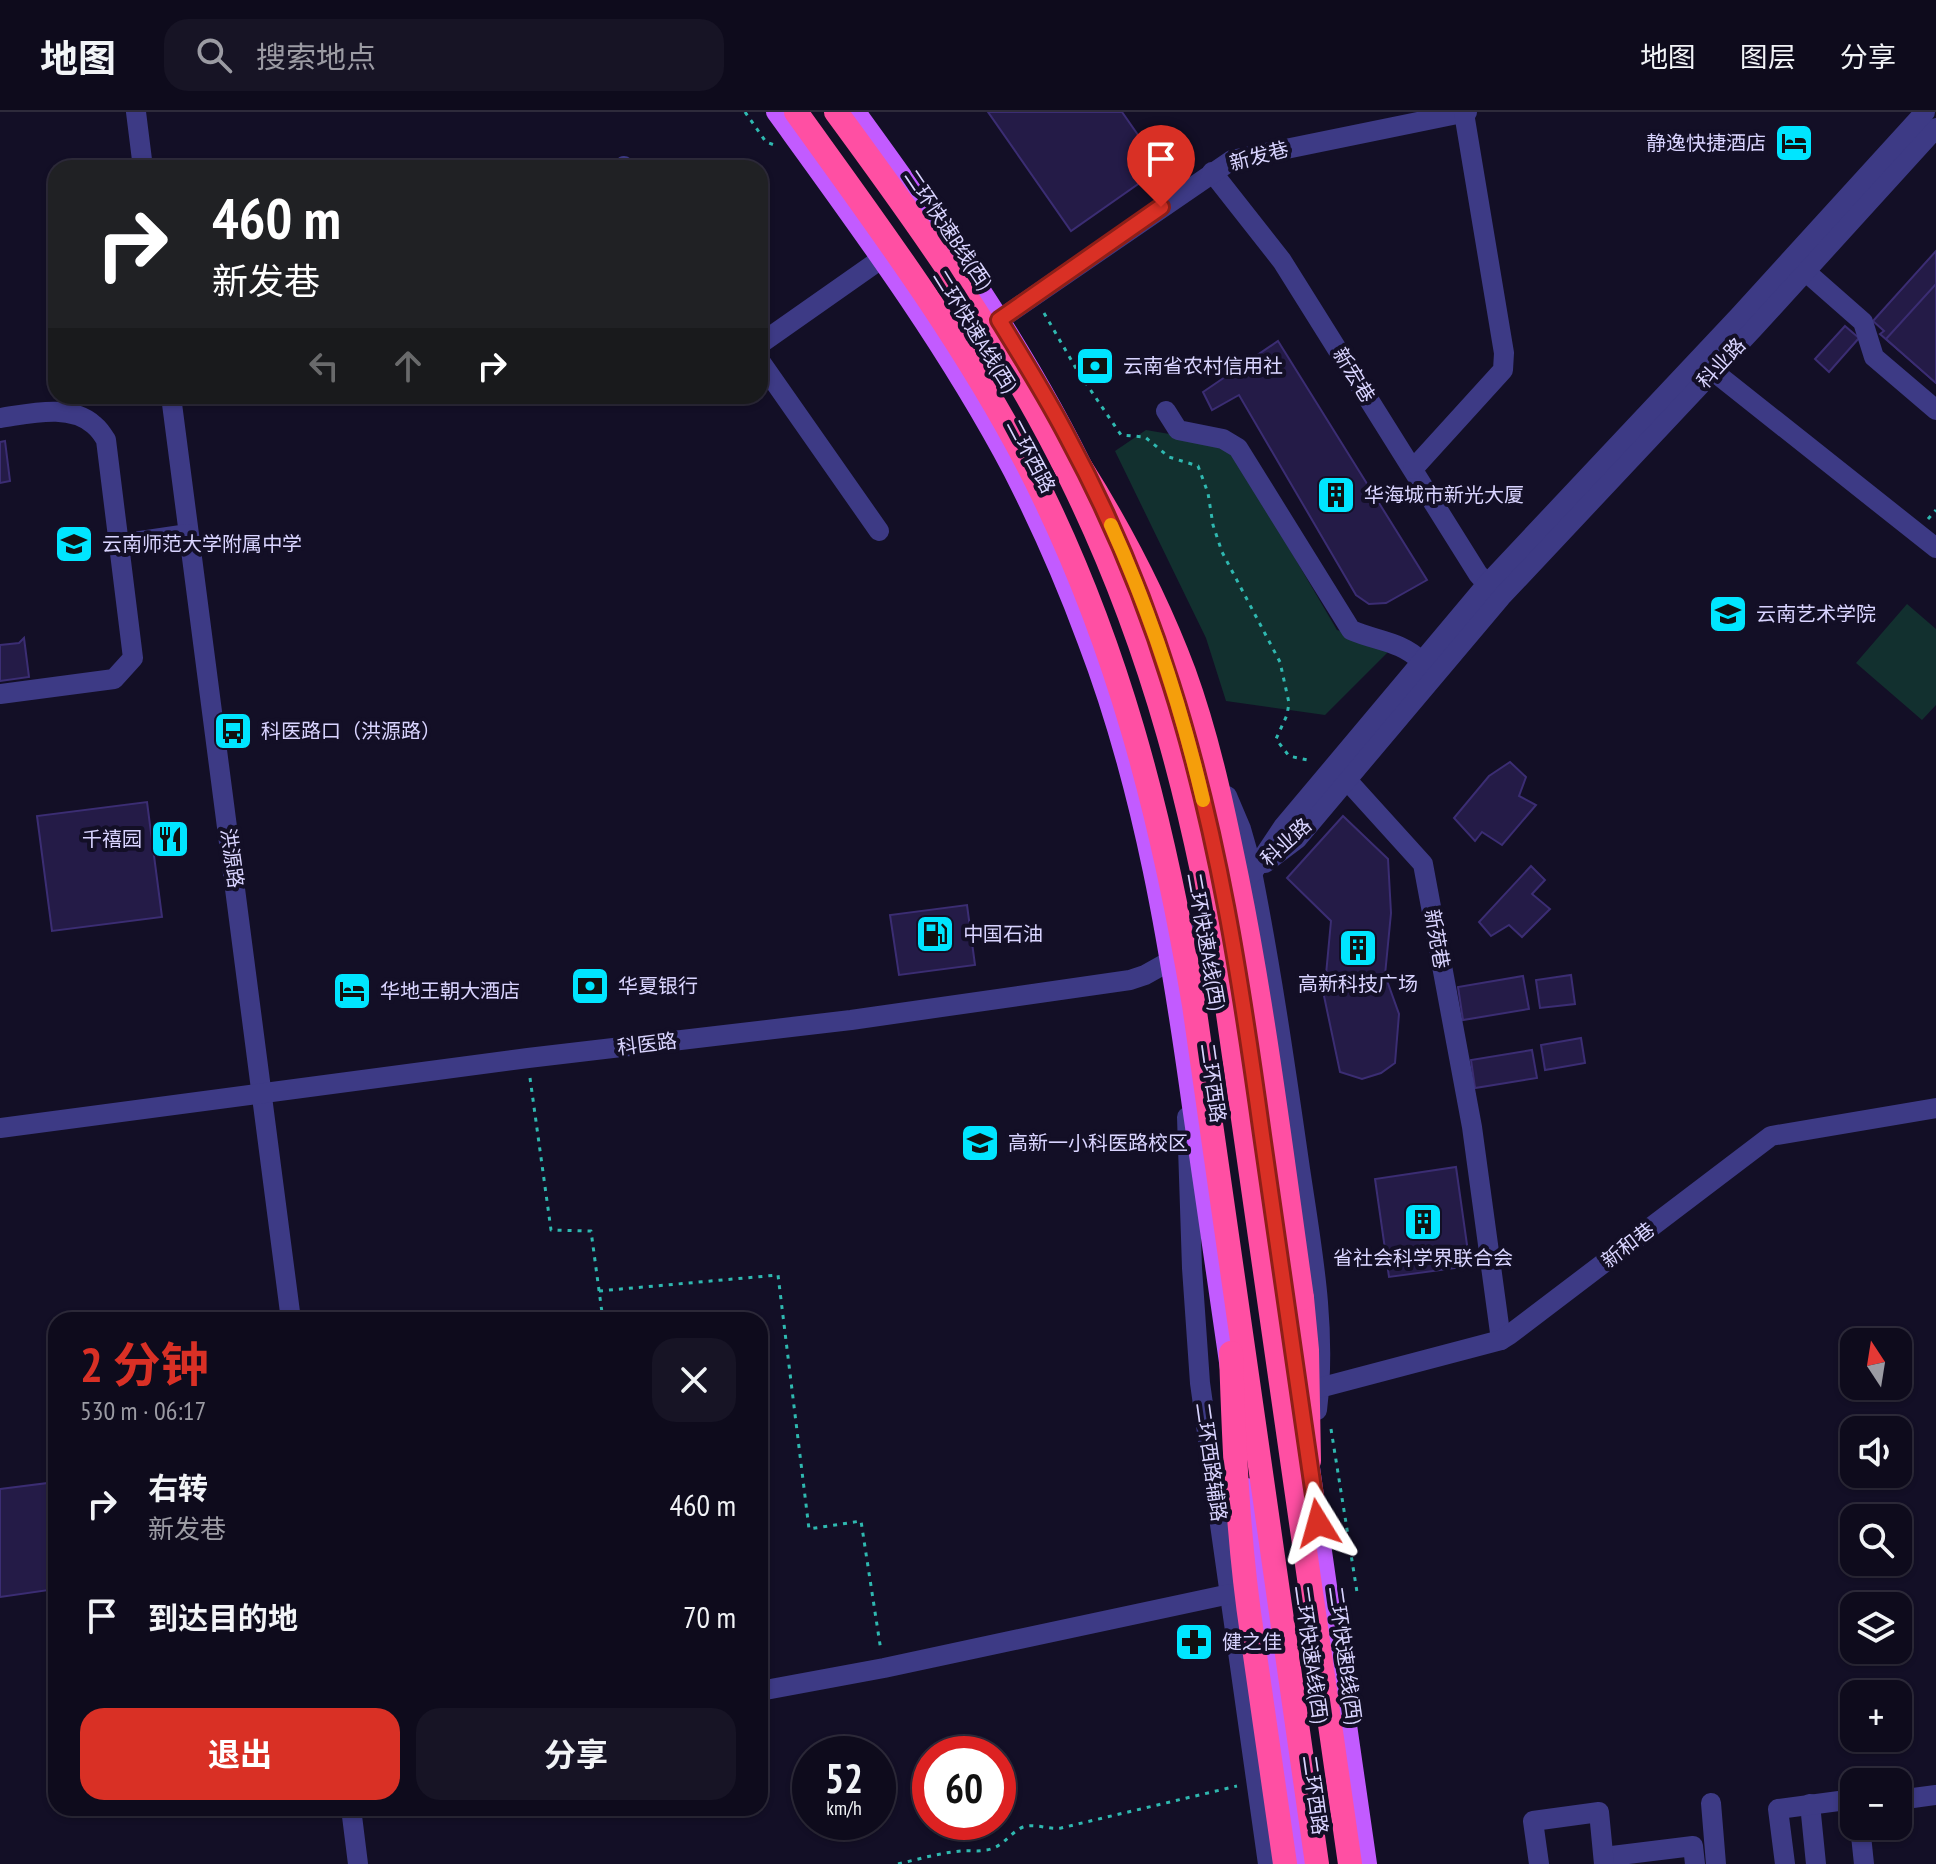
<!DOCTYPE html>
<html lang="zh">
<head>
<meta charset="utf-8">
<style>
  body { margin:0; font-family:"PT Sans Narrow","Noto Sans SC",sans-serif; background:#171425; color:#f1f3f6; height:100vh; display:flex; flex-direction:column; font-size:30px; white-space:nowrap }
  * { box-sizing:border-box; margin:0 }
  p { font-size:26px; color:#9b9ba3 }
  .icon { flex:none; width:44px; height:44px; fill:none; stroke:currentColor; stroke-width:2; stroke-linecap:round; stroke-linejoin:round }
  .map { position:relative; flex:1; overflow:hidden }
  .sheet { position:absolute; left:48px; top:1200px; width:720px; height:504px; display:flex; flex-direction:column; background:#0e0b1c; border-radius:24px; box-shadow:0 2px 6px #0004,0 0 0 2px #2e2b3b }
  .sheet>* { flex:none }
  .hud { position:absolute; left:48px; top:48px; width:720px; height:244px; border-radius:24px; box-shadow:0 2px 6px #0004,0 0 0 2px #2e2b3b; background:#202124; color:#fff; overflow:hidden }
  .needle { width:52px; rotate:348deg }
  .fabs { position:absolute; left:1840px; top:1216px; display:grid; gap:16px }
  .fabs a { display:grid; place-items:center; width:72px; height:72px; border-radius:16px; background:#0e0b1c; box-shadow:0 2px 6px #0004,0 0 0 2px #2e2b3b; font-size:40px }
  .speed { position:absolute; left:792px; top:1624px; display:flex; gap:16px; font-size:40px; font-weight:700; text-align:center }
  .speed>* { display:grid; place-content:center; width:104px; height:104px; border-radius:50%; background:#0e0b1c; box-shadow:0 2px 6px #0004,0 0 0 2px #2e2b3b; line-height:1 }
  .speed small { font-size:20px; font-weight:400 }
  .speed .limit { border:12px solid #d22; background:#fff; color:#111 }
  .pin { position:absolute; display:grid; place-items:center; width:68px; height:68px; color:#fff; margin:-82px -34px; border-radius:50% 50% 50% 0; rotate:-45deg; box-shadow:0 0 8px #0007 }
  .pin .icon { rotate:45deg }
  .me { position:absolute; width:88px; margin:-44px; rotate:352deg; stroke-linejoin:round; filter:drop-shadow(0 0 6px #0008) }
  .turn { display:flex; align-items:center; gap:28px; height:168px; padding:0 32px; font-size:36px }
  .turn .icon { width:104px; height:104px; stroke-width:2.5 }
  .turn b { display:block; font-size:56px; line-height:68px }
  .lanes { display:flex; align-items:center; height:76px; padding:0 32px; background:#0003; justify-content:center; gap:40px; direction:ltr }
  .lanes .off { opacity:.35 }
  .round { display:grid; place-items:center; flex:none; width:84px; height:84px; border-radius:24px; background:#171425 }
  .summary { display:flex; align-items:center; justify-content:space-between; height:136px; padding:0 32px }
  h1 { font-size:48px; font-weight:700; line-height:60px; color:#d93025 }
  .cta { display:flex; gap:16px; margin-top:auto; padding:16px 32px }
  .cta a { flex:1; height:92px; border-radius:24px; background:#d93025; color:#fff; font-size:32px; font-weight:700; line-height:92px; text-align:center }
  .cta a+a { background:#171425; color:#f1f3f6 }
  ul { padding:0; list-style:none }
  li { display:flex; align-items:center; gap:24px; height:112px; padding:0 32px }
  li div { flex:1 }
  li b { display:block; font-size:30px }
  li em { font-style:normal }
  header { display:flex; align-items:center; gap:48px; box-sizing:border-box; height:112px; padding:0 40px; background:#0e0b1c; border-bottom:2px solid #2e2b3b }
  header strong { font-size:38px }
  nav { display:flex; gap:44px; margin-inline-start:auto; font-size:28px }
  .search { width:560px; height:72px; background:#171425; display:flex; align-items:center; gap:20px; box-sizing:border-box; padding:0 28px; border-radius:24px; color:#9b9ba3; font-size:30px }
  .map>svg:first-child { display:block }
  .green { fill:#12302f }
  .building { fill:#241b47; stroke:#3b2d73; stroke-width:2 }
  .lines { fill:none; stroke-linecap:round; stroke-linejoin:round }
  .path { stroke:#2fb8b0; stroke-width:3; stroke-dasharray:4 6; stroke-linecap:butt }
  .minor { stroke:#3d3a85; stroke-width:20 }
  .major { stroke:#c25bff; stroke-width:20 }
  .highway { stroke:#ff4fa3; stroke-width:24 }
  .highway-bridge { stroke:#ff4fa3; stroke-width:24 }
  .route-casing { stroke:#8d1f18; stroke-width:20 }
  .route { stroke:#d93025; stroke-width:14 }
  .slow { stroke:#f59e0b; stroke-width:14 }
  .labels { text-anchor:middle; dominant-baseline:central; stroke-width:8; stroke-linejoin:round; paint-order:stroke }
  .poi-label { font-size:20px; fill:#d9d4ff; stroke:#130f26; text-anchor:start }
  .street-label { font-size:20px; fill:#d9d4ff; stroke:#130f26 }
</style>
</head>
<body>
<header>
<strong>地图</strong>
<div class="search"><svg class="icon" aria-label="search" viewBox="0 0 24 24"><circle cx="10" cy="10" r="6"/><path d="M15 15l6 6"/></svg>搜索地点</div>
<nav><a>地图</a><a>图层</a><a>分享</a></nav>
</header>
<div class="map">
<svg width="1936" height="1752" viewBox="0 0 1936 1752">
  <rect width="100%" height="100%" fill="#130f26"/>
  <!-- green -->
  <g class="green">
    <path d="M1146 318 1228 332 1337 518 1392 536 1325 603 1226 589 1206 526 1115 339Z"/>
    <path d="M1907 492 1936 517V593L1922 608 1856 551Z"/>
  </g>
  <!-- building -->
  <g class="building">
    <path d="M988 0H1122L1161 56 1071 119Z"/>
    <path d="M1936 139V271L1880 222 1884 219 1873 209Z"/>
    <path d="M1936 172V271L1886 227Z"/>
    <path d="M1845 214 1859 226 1829 260 1815 247Z"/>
    <path d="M1278 229 1427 468 1386 491 1369 492 1356 483 1239 283 1212 298 1203 280Z"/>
    <path d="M5 329 10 369 0 371V330Z"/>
    <path d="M24 526 29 565 0 569V533L19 531Z"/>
    <path d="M1510 650 1526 665 1519 684 1536 693 1502 733 1482 720 1475 729 1454 706 1489 664Z"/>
    <path d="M147 690 162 805 52 819 37 704Z"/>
    <path d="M1343 704 1388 747 1391 801 1385 863 1399 902 1395 951 1381 961 1362 967 1340 960 1324 884 1331 809 1287 766Z"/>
    <path d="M1531 754 1545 768 1532 782 1550 797 1522 825 1509 813 1491 824 1479 810Z"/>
    <path d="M967 793 975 853 899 863 890 803Z"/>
    <path d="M1571 863 1575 892 1540 896 1536 868Z"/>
    <path d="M1523 864 1529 897 1463 908 1458 875Z"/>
    <path d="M1581 926 1585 951 1545 958 1541 933Z"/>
    <path d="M1532 938 1537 966 1475 976 1471 948Z"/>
    <path d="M1456 1055 1470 1154 1389 1165 1375 1067Z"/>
    <path d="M56 1370V1477L0 1485V1377Z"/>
  </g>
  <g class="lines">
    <!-- path -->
    <g class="path">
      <path d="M745 0 766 30 777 34"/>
      <path d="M1044 201 1077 258 1121 323 1145 325 1169 345 1198 354 1208 381 1213 413 1222 440 1280 550 1289 591 1287 603 1276 627 1289 644 1312 649"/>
      <path d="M1928 407 1936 398"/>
      <path d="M530 966 551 1118 591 1119 603 1208"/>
      <path d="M599 1179 778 1163 809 1417 861 1409 881 1539"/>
      <path d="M1331 1317 1357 1480"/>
      <path d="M898 1752C919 1747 939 1741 961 1739 969 1738 978 1740 986 1738 1003 1736 1009 1721 1023 1715 1035 1711 1049 1718 1061 1716L1237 1674"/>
    </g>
    <!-- minor -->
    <g class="minor">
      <path d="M136 0 143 56"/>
      <path d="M624 54 625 56"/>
      <path d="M1212 60 1282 149 1478 462 1487 472"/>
      <path d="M1805 159 1863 210 1874 245 1936 298"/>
      <path d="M999 208 1232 48 1467 0"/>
      <path d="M760 232 881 147"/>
      <path d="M760 249 879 419"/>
      <path d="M1713 259 1936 436"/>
      <path d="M171 284 291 1208"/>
      <path d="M1166 299 1178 318 1223 327 1238 336 1351 518C1376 529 1401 529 1421 549"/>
      <path d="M0 306C29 302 70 291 94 313 99 317 103 323 106 328L133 546 114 567 0 582"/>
      <path d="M1413 357 1503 258 1504 241 1464 1"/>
      <path d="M120 432 188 422"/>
      <path d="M1346 667 1423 752 1472 1015 1501 1228"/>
      <path d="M1227 684 1241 717 1249 745C1270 848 1285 952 1300 1057 1312 1137 1327 1216 1317 1298"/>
      <path d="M1265 751 1297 727 1501 485 1753 217 1936 16"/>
      <path d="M1187 1005 1192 1156 1200 1271 1268 1752"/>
      <path d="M0 1016 528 946 851 908 1130 868 1145 863 1170 849 1226 794 1253 760 1283 715 1487 472 1739 204 1925 0"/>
      <path d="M1319 1276 1501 1228 1509 1223 1771 1024 1936 996"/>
      <path d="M760 1579 884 1556 1230 1482"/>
      <path d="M1898 1688 1936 1683"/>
      <path d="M1711 1691 1716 1752"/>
      <path d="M1810 1692 1816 1752"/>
      <path d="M351 1696 358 1752"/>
      <path d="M1860 1714 1864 1752"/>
      <path d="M1604 1745 1693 1734 1695 1752"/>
      <path d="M1539 1752 1533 1709 1599 1700 1604 1752"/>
      <path d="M1785 1752 1778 1697 1854 1687"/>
    </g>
    <!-- major -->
    <g class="major">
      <path d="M776 0C860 116 946 232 1013 359 1041 414 1066 471 1087 528 1144 677 1170 836 1192 994 1205 1082 1218 1170 1230 1257"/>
      <path d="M856 0C941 117 1027 237 1089 368"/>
      <path d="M1139 481C1205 655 1235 833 1261 1016 1274 1104 1286 1192 1299 1279"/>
      <path d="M1307 1335 1367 1752"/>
      <path d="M1247 1376 1301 1752"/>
    </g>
    <!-- highway -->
    <g class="highway">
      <path d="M1302 1186 1307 1238 1309 1349"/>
      <path d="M1252 1522 1285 1752"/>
    </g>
    <!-- highway-bridge -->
    <g class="highway-bridge">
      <path d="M796 0C878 114 963 228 1028 353 1117 526 1162 703 1194 893L1317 1752"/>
      <path d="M836 0C922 117 1008 237 1071 367 1154 536 1196 704 1226 888L1350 1752"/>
      <path d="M1080 354C1121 419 1157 488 1184 560 1208 626 1223 697 1237 766 1265 905 1282 1046 1302 1186"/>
      <path d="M1231 1241C1234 1335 1238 1429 1252 1522"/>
    </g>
  </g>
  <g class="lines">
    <defs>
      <path id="route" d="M1161 95 999 208C1023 247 1048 287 1069 328 1111 406 1145 488 1171 572 1218 719 1241 871 1262 1023 1281 1153 1299 1282 1318 1411"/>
    </defs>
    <!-- route casing -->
    <use href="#route" class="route-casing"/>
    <!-- route -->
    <use href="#route" class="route"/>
    <!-- slow -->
    <path class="slow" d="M1111 413C1151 502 1181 594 1203 688"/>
  </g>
  <!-- icons -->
  <defs>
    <symbol id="hotel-square" viewBox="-11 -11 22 22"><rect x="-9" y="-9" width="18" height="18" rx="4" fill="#00e5ff" stroke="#130f26"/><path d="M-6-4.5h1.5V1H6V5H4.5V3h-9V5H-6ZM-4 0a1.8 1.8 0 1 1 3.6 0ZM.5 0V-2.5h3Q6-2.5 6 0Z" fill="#111"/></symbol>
    <symbol id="bank-square" viewBox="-11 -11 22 22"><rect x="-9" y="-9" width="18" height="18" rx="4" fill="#00e5ff" stroke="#130f26"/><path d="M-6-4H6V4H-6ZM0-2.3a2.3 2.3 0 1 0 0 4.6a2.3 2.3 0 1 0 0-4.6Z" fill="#111"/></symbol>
    <symbol id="building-square" viewBox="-11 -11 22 22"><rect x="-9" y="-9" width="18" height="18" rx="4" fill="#00e5ff" stroke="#130f26"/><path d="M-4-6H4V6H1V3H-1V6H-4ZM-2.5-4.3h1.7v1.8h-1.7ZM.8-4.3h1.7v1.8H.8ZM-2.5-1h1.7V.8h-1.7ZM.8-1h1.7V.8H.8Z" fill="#111"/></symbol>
    <symbol id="school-square" viewBox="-11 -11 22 22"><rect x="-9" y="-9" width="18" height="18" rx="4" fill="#00e5ff" stroke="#130f26"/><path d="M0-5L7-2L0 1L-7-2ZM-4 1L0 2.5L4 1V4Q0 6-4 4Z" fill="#111"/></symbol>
    <symbol id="university-square" viewBox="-11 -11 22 22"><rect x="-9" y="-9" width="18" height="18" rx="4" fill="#00e5ff" stroke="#130f26"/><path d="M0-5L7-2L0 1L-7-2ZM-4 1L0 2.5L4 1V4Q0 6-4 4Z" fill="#111"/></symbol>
    <symbol id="bus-square" viewBox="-11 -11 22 22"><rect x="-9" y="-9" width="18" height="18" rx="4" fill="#00e5ff" stroke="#130f26"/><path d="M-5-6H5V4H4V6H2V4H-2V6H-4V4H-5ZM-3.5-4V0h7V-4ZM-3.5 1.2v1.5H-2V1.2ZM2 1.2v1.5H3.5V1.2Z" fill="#111"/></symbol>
    <symbol id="restaurant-square" viewBox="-11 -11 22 22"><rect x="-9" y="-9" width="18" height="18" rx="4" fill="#00e5ff" stroke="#130f26"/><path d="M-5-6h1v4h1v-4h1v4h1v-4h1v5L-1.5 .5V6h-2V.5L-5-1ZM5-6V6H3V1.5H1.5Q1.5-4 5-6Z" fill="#111"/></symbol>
    <symbol id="fuel-square" viewBox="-11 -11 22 22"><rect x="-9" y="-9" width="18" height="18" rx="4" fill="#00e5ff" stroke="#130f26"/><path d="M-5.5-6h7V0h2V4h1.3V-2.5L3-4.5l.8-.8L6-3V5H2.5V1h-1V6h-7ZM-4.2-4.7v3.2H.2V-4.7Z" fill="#111"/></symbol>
    <symbol id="pharmacy-square" viewBox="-11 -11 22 22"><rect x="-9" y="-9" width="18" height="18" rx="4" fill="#00e5ff" stroke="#130f26"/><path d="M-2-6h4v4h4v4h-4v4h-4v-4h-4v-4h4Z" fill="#111"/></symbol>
  </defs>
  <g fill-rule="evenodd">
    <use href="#hotel-square" x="1772" y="9" width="44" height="44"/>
    <use href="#bank-square" x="1073" y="232" width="44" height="44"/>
    <use href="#building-square" x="1314" y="361" width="44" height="44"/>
    <use href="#school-square" x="52" y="410" width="44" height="44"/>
    <use href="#university-square" x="1706" y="480" width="44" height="44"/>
    <use href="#bus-square" x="211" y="597" width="44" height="44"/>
    <use href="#restaurant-square" x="148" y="705" width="44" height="44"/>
    <use href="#fuel-square" x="913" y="800" width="44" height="44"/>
    <use href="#building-square" x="1336" y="814" width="44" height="44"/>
    <use href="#bank-square" x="568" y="852" width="44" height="44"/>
    <use href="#hotel-square" x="330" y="857" width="44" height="44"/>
    <use href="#school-square" x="958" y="1009" width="44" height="44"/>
    <use href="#building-square" x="1401" y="1088" width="44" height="44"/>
    <use href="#pharmacy-square" x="1172" y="1508" width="44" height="44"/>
  </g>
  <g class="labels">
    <!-- poi labels -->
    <g class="poi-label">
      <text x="1766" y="31" text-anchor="end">静逸快捷酒店</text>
      <text x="1123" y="254">云南省农村信用社</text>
      <text x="1364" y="383">华海城市新光大厦</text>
      <text x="102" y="432">云南师范大学附属中学</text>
      <text x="1756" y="502">云南艺术学院</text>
      <text x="261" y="619">科医路口（洪源路）</text>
      <text x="142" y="727" text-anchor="end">千禧园</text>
      <text x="963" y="822">中国石油</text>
      <text x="1358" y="872" text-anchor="middle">高新科技广场</text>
      <text x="618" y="874">华夏银行</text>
      <text x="380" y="879">华地王朝大酒店</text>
      <text x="1008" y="1031">高新一小科医路校区</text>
      <text x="1423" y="1146" text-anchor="middle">省社会科学界联合会</text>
      <text x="1222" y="1530">健之佳</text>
    </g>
    <!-- street labels -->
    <g class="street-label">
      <text transform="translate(1259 44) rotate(-15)">新发巷</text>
      <text transform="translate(948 117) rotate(56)">二环快速B线(西)</text>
      <text transform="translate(975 219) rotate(58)">二环快速A线(西)</text>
      <text transform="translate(1721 251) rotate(-47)">科业路</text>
      <text transform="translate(1354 263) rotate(58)">新宏巷</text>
      <text transform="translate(1031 344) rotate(62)">二环西路</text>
      <text transform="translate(1286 730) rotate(-42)">科业路</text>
      <text transform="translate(232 746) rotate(82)">洪源路</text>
      <text transform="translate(1437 827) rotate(80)">新苑巷</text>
      <text transform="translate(1206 829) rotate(80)">二环快速A线(西)</text>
      <text transform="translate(647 932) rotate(-7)">科医路</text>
      <text transform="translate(1213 971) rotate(82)">二环西路</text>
      <text transform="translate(1628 1133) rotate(-37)">新和巷</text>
      <text transform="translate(1211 1350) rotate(82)">二环西路辅路</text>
      <text transform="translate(1311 1542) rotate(82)">二环快速A线(西)</text>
      <text transform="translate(1345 1543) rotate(82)">二环快速B线(西)</text>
      <text transform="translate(1315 1683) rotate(82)">二环西路</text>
    </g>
  </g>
</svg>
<div class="fabs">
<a><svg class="needle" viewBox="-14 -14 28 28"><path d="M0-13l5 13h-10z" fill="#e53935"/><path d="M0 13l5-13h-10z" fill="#9b9ba3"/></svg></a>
<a><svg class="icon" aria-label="sound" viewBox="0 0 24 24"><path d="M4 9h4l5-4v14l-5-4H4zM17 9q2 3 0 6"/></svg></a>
<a><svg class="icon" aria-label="search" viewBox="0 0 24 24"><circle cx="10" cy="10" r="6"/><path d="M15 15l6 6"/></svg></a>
<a><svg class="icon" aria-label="layers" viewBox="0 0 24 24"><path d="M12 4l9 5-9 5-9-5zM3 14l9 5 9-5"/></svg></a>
<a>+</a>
<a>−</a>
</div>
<div class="speed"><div>52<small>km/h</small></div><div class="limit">60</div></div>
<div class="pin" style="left:1161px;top:95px;background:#d93025"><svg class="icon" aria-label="arrive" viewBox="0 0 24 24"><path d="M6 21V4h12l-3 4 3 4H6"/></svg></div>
<svg class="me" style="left:1318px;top:1411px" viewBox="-20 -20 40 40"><path d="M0-17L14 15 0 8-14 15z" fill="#d93025" stroke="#fff" stroke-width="4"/></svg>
<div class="hud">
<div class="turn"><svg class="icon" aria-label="right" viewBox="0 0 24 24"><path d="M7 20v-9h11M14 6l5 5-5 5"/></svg><div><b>460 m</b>新发巷</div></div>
<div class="lanes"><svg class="icon off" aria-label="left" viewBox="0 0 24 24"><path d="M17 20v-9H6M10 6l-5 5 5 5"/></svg><svg class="icon off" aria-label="ahead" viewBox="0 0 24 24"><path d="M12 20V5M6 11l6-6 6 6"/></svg><svg class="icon" aria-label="right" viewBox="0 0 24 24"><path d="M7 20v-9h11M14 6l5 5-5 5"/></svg></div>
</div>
<section class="sheet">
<div class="summary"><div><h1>2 分钟</h1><p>530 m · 06:17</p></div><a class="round"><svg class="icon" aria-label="close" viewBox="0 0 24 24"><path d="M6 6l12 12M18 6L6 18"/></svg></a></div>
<ul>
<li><svg class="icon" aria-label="right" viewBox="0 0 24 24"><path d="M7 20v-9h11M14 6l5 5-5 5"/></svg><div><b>右转</b><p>新发巷</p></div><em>460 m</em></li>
<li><svg class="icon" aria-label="arrive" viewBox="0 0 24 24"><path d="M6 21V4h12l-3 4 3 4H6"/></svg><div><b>到达目的地</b></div><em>70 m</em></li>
</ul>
<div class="cta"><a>退出</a><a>分享</a></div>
</section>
</div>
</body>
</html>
